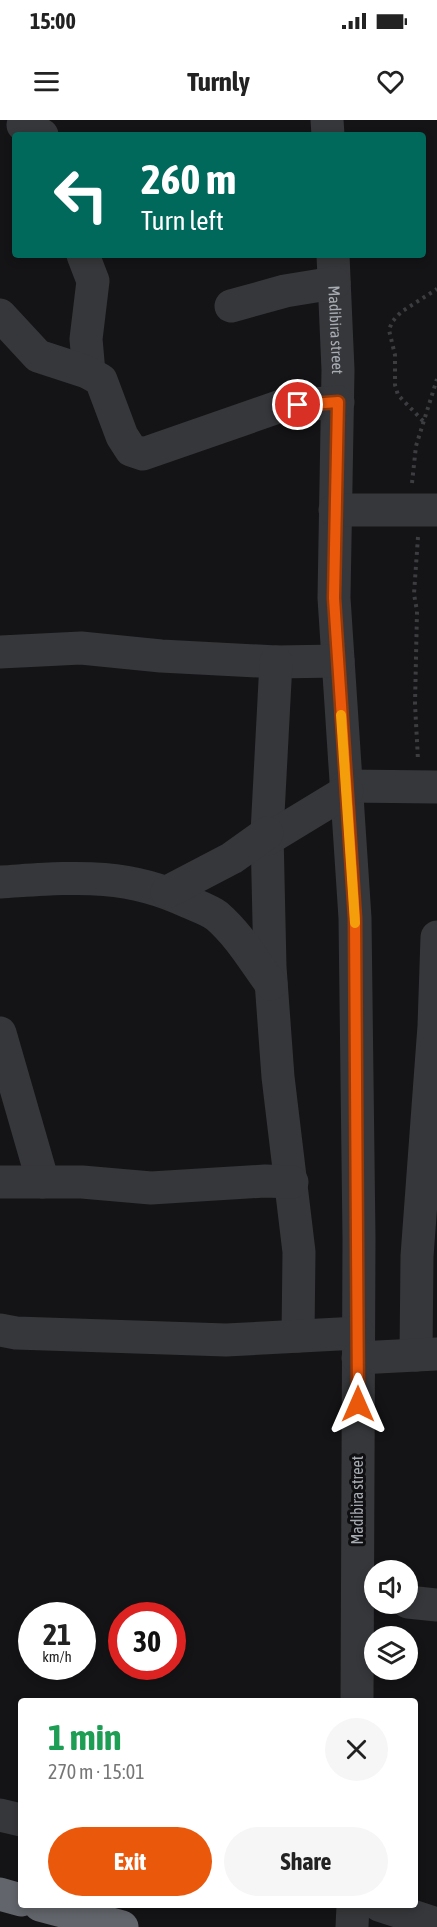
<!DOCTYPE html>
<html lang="en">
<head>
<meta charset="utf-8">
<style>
  body { margin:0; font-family:"Asap Condensed",sans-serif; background:#f6f6f6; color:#222; height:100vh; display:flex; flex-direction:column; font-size:22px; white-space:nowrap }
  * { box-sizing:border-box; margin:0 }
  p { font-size:20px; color:#767676 }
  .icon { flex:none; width:33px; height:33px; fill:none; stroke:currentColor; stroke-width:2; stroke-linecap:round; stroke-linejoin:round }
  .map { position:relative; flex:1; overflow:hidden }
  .drawer { position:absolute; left:18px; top:1578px; width:400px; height:210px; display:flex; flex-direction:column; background:#fff; border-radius:6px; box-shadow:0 3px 9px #0003 }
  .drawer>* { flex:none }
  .banner { position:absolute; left:12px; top:12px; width:414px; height:126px; border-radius:6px; box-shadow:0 3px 9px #0003; background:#00695c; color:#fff; overflow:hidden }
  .buttons { position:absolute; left:364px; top:1440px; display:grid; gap:12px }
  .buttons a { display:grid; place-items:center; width:54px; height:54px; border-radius:50%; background:#fff; box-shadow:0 3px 9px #0003; font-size:30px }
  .speed { position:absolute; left:18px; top:1482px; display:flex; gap:12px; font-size:30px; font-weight:700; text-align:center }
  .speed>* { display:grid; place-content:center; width:78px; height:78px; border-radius:50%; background:#fff; box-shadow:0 3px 9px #0003; line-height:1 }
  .speed small { font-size:15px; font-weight:400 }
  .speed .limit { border:9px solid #d22; background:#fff; color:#111 }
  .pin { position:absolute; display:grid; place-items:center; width:51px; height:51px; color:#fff; margin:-26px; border:3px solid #fff; border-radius:50%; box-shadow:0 2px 6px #0007 }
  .me { position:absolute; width:66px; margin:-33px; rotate:0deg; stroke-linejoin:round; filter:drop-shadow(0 0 4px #0008) }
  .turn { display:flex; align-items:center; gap:21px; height:126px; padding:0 30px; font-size:27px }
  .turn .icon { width:78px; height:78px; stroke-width:2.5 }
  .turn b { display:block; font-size:42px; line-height:51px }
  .round { display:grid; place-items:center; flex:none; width:63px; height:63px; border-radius:32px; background:#f6f6f6 }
  .head { display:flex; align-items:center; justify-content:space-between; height:102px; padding:0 30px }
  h1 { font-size:36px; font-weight:700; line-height:45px; color:#1e9e55 }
  .cta { display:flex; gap:12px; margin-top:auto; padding:12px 30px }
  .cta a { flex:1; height:69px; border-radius:36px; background:#ea580c; color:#fff; font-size:24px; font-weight:700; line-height:69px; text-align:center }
  .cta a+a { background:#f6f6f6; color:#222 }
  .status { display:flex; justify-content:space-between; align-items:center; height:42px; padding:0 30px; background:#fff; direction:ltr }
  .status svg { height:16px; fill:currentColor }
  header { display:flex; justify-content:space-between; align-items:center; height:78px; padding:0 30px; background:#fff; font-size:27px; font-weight:700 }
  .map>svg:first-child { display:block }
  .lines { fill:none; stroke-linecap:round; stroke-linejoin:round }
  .path { stroke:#3c3d41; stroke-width:4; stroke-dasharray:3 4.5; stroke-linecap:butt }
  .minor { stroke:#36373a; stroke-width:33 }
  .highway { stroke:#62656b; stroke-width:33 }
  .route-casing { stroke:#983908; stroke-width:15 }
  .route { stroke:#ea580c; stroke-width:10 }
  .slow { stroke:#f59e0b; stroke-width:10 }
  .labels { text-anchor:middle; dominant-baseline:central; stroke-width:6; stroke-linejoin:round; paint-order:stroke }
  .street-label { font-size:16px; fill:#a8acb4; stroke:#0f0f11 }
</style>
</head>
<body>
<div class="status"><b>15:00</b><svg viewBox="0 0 49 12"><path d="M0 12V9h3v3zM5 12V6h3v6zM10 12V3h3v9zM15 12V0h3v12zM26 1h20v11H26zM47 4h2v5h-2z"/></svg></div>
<header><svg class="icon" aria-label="menu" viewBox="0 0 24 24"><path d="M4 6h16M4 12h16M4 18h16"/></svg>Turnly<svg class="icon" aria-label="heart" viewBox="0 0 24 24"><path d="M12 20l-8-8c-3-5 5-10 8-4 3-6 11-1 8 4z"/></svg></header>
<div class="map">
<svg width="437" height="1807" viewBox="0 0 437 1807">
  <rect width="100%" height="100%" fill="#141416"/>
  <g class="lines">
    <!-- path -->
    <g class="path">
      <path d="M423 301 398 275 395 265V235L389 210 392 202 401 192 437 169"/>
      <path d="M412 363 416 326 437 259"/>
      <path d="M418 417 414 474 417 491 415 584 418 640"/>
    </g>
    <!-- minor -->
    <g class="minor">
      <path d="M327 0 328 15"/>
      <path d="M23 5 42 15"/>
      <path d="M83 135 93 161 86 219 89 253"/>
      <path id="s1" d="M333 135 338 250 334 478 355 798 359 1118 357 1581"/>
      <path d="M231 186 285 171 334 163"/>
      <path d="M0 195 38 236 87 252 101 260 122 316 131 330 143 334 278 287 338 282"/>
      <path d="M335 390H437"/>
      <path d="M0 532 81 528 161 536 276 542 338 541"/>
      <path d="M276 542 267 713 270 847 278 957 299 1132 298 1216"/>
      <path d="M346 666 437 667"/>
      <path d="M268 719 347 671"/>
      <path d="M0 762C69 758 124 751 188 782 197 786 209 790 217 796 239 815 254 841 271 864"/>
      <path d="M167 772 232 738 267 713"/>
      <path d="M0 913 43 1062"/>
      <path d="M0 1062H82L151 1068 265 1061 292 1062"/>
      <path d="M0 1210 16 1213 226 1220 358 1213"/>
      <path d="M416 1235 417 1136 434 906 437 817"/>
      <path d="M358 1238 437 1234"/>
      <path d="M408 1482 437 1485"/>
      <path d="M0 1695 21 1700"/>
      <path d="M379 1785 437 1804"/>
      <path d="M352 1807 353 1785"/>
    </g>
    <!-- highway -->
    <g class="highway">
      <path d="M0 1774 21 1780"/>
      <path d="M40 1785 122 1807"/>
    </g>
  </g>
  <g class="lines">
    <defs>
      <path id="route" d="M298 285 338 282 334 478 355 798 358 1284"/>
    </defs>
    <!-- route casing -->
    <use href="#route" class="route-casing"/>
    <!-- route -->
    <use href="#route" class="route"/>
    <!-- slow -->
    <path class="slow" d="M341 595 355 803"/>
  </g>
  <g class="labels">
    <!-- street labels -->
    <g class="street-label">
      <text stroke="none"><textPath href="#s1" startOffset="75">Madibira street</textPath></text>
      <text transform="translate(357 1380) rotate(-90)">Madibira street</text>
    </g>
  </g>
</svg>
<div class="buttons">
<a><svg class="icon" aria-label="sound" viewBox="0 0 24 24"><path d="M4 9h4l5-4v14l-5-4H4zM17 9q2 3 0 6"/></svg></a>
<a><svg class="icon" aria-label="layers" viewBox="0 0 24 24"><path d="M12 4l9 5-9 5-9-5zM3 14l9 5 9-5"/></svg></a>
</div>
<div class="speed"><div>21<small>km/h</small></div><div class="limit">30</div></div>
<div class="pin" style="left:298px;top:285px;background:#d93025"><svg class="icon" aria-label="arrive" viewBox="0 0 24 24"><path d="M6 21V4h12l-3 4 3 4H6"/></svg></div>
<svg class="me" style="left:358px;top:1284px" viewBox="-20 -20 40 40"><path d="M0-17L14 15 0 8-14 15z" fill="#ea580c" stroke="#fff" stroke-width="4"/></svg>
<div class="banner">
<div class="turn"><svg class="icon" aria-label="left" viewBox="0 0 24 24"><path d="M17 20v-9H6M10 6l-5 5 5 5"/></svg><div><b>260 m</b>Turn left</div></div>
</div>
<section class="drawer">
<div class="head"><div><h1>1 min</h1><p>270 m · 15:01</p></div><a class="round"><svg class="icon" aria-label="close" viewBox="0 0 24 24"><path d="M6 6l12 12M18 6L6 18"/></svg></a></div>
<div class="cta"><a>Exit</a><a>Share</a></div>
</section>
</div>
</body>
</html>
